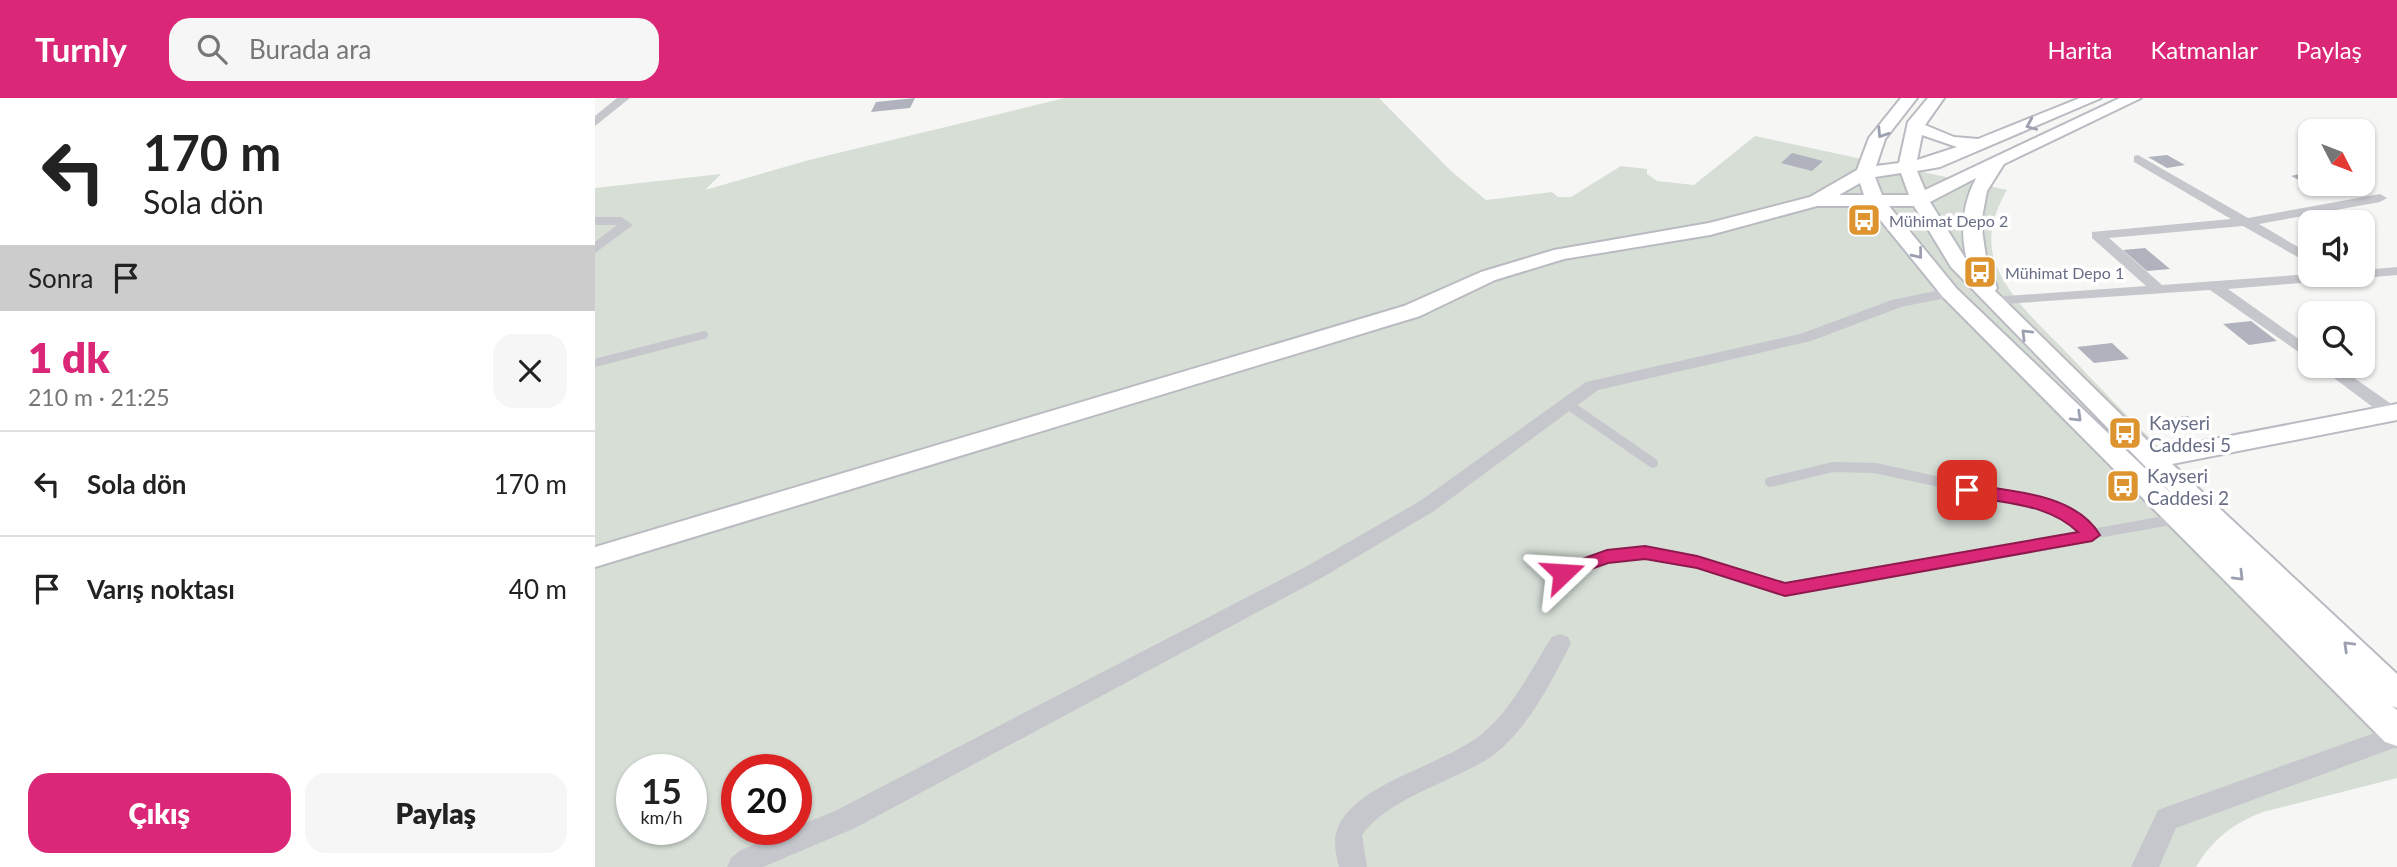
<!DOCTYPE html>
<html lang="tr">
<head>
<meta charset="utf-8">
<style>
  body { margin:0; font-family:Lato,sans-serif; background:#f6f6f6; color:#222; height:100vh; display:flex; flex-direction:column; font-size:26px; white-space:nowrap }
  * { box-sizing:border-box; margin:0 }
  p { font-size:23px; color:#767676 }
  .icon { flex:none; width:38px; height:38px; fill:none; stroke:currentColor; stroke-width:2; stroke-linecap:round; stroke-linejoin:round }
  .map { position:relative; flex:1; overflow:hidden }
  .side { display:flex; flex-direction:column; background:#fff; width:595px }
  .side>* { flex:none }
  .banner { background:#fff; color:#222; overflow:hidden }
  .needle { width:46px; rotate:132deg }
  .tools { position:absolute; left:1703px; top:21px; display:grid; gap:14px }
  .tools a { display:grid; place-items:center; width:77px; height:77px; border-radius:14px; background:#fff; box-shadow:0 2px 5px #0004; font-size:35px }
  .speed { position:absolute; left:21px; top:656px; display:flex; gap:14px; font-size:35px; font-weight:700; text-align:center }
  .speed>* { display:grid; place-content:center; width:91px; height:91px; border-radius:50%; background:#fff; box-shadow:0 2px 5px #0004; line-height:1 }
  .speed small { font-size:18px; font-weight:400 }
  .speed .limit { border:10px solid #d22; background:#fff; color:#111 }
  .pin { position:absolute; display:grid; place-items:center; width:60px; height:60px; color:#fff; margin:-30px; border-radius:14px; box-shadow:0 4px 10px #0006 }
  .me { position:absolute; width:77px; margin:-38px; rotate:70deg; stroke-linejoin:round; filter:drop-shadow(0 0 5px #0008) }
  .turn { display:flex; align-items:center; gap:24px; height:147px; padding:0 28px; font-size:32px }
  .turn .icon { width:91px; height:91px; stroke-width:2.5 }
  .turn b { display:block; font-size:49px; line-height:60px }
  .then { display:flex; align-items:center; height:66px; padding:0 28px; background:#0003; gap:14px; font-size:26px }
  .round { display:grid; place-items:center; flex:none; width:74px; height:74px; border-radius:21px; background:#f6f6f6 }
  .overview { display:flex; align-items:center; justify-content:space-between; height:119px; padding:0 28px }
  h1 { font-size:42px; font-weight:800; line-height:52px; color:#db2777 }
  .button { display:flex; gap:14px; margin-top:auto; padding:14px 28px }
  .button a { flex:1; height:80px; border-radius:21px; background:#db2777; color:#fff; font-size:28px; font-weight:800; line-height:80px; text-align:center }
  .button a+a { background:#f6f6f6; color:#222 }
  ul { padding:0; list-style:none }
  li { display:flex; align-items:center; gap:21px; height:105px; padding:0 28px; border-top:2px solid #e0e0e0 }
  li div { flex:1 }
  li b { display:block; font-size:26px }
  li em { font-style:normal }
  header { display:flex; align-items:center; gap:42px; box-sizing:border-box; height:98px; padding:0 35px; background:#db2777; color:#fff }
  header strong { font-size:33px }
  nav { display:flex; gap:38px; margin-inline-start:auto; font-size:24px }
  .search { width:490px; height:63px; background:#f6f6f6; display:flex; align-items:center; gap:18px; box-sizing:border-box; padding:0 24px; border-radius:21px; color:#767676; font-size:26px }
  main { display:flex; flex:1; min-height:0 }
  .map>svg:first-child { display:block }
  .green { fill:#d6ded6; fill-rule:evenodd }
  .building { fill:#b0b3bd }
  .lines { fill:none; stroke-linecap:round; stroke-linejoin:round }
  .secondary-casing { stroke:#babbc2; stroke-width:4 }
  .lane-far1 { stroke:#c5c7cc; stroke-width:8 }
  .lane { stroke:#c5c7cc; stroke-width:10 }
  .street { fill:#c5c7cc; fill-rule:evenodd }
  .secondary { fill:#fff; fill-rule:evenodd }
  .oneway { stroke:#9ca0b0 }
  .route { fill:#db2777; stroke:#8e194d; stroke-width:2 }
  .labels { text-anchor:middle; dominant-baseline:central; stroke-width:7; stroke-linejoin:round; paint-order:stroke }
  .far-poi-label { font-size:16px; fill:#676d85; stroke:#fff; text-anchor:start }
  .poi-label { font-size:19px; fill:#676d85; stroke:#fff; text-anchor:start }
</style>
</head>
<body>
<header>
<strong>Turnly</strong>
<div class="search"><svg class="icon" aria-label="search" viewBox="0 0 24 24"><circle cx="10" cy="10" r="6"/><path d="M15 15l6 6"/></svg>Burada ara</div>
<nav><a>Harita</a><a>Katmanlar</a><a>Paylaş</a></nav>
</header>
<main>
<section class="side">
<div class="banner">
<div class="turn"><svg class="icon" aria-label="left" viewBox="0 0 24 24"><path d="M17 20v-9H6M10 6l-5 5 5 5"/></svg><div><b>170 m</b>Sola dön</div></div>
<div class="then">Sonra<svg class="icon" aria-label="arrive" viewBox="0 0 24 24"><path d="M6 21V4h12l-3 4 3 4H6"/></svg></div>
</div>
<div class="overview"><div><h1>1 dk</h1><p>210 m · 21:25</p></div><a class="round"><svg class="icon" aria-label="close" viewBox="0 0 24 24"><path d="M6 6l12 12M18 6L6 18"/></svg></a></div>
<ul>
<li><svg class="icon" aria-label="left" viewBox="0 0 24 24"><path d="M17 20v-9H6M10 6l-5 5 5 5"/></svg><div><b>Sola dön</b></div><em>170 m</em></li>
<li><svg class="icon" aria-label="arrive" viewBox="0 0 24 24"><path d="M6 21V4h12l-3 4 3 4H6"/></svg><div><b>Varış noktası</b></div><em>40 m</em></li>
</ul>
<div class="button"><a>Çıkış</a><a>Paylaş</a></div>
</section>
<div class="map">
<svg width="1802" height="769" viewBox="0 0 1802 769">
  <rect width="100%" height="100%" fill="#f6f7f4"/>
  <!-- green -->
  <path class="green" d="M470 0H784L856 73 891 102 957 94 963 99H976L1026 68 1052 71V76L1062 83 1099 87 1160 38 1412 92C1398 116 1391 140 1401 167 1416 204 1452 233 1478 261 1580 371 1693 471 1802 575V680L1668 714C1637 726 1618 741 1601 769H0V90L126 76 110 92 214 62ZM37 672H96V732H37ZM142 672H201V732H142Z"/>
  <!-- building -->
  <g class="building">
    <path d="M320 0 315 10 276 14 281 4Z"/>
    <path d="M1197 55 1228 63 1217 73 1186 65Z"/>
    <path d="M1572 57 1590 67 1572 70 1553 59Z"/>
    <path d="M1712 74 1715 86H1736L1754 94 1737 98 1696 78Z"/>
    <path d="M1550 150 1575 171 1552 173 1528 152Z"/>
    <path d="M1656 223 1682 243 1654 247 1628 226Z"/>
    <path d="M1517 245 1534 261 1499 265 1482 249Z"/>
    <path d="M1593 318 1607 332 1584 334 1570 320Z"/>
  </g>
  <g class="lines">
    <defs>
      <path id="secondary" d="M1306 0H1322L1290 41 1281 68 1304 65 1313 24 1333 0H1349L1330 27 1359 39 1383 41 1485 0H1506L1345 69 1322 73 1330 92 1525 0H1546L1409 66 1392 93 1386 125 1391 159 1402 190 1400 193 1562 352 1802 306V322L1577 366 1802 576V610L1797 608 1802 612V648L1790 644 1348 199 1274 108H1222L1115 137 969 161 900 182 825 218 0 469V449L809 208 886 174 959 152 1114 125 1215 99 1262 72 1274 40ZM1327 37 1362 49 1322 62ZM1306 75 1314 97H1287L1280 79ZM1381 80C1367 107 1365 134 1372 163L1335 104ZM1265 85 1269 97H1244ZM1294 108H1319L1356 169 1581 400 1362 191Z"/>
    </defs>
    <!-- secondary casing -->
    <use href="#secondary" class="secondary-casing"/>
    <!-- lane-far1 -->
    <path class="lane-far1" d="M0 265 109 237"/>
    <!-- lane -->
    <g class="lane">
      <path d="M971 305 1058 365"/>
      <path d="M1175 384 1238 369 1280 370 1442 405 1479 423 1497 437"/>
      <path d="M968 475 1012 459 1050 455 1102 464 1190 491 1581 421"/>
    </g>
    <!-- street -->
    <g class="street">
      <path d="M22 0H35L0 28V18Z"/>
      <path d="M1543 57 1653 120 1785 96 1792 100 1785 104 1664 126 1715 156V166L1648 128 1514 140 1567 187 1715 176 1768 177V172L1802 169V177L1768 180 1762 178 1755 181 1633 191 1715 249V262L1615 192 1394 207 1391 204 1399 199 1551 188 1497 140V134L1636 121 1539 64V58Z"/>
      <path d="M0 119H26L38 127 0 155V144L22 127H0Z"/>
      <path d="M1355 190 1360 192V198L1306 209 1216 243 1003 292 839 413 728 479 260 730 168 769H132L136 760 146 752 242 712 714 467 825 403 991 284 1205 236 1297 202Z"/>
      <path d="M1723 268H1742L1802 310V319H1791Z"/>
      <path d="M965 536 973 539 976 545C956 585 930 637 891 662 855 684 791 702 767 737L772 769H744C741 757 738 744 742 732 758 685 851 667 888 635 918 610 936 571 957 539Z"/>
      <path d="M1802 627V649L1581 730 1564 769H1536L1563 712Z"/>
    </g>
    <!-- secondary -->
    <use href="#secondary" class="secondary"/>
  </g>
  <!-- one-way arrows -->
  <defs><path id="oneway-chevron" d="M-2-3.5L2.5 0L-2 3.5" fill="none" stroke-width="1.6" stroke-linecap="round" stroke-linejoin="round" transform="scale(1.75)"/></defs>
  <g class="oneway">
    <use href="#oneway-chevron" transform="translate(1436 27) rotate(157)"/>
    <use href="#oneway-chevron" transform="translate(1287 35) rotate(123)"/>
    <use href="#oneway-chevron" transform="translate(1323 156) rotate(51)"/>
    <use href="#oneway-chevron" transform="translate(1431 236) rotate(-135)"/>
    <use href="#oneway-chevron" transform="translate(1482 319) rotate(44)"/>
    <use href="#oneway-chevron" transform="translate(1644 478) rotate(45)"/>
    <use href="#oneway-chevron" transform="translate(1753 548) rotate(-136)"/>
  </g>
  <!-- route -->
  <path class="route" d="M1372 386C1415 393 1480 395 1505 437L1497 443 1190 498 1102 470 1050 461 1013 465 968 481 959 475 962 470 1012 452 1050 448 1102 458 1190 485 1483 434C1450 403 1407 407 1366 396V388Z"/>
  <!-- icons -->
  <defs>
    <symbol id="bus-square" viewBox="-11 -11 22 22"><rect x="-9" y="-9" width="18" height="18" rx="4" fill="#de942e" stroke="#fff"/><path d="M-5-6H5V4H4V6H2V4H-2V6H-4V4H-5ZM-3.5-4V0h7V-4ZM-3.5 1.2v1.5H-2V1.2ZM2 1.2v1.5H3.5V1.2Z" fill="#fff"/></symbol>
  </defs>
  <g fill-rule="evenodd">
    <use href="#bus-square" x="1250" y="103" width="38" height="38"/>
    <use href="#bus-square" x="1366" y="155" width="38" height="38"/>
    <use href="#bus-square" x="1511" y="316" width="38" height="38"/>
    <use href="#bus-square" x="1509" y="369" width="38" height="38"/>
  </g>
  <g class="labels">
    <!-- far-poi labels -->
    <g class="far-poi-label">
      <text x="1294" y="122">Mühimat Depo 2</text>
      <text x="1410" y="174">Mühimat Depo 1</text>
    </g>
    <!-- poi labels -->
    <g class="poi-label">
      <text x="1554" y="324">Kayseri<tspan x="1554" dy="22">Caddesi 5</tspan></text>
      <text x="1552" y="377">Kayseri<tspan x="1552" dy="22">Caddesi 2</tspan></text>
    </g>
  </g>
</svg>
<div class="tools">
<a><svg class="needle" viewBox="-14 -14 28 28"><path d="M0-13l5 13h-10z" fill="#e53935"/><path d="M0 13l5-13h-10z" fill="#767676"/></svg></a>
<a><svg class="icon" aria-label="sound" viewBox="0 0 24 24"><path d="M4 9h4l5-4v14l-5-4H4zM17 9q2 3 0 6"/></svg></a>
<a><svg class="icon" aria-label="search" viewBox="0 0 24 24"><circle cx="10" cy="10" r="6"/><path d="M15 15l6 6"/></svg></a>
</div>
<div class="speed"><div>15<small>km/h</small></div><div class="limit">20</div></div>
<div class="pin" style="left:1372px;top:392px;background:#d93025"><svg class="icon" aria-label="arrive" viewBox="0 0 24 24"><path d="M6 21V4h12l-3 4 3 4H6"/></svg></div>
<svg class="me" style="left:968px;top:475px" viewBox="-20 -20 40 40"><path d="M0-17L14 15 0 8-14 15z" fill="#db2777" stroke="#fff" stroke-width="4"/></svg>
</div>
</main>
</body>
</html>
